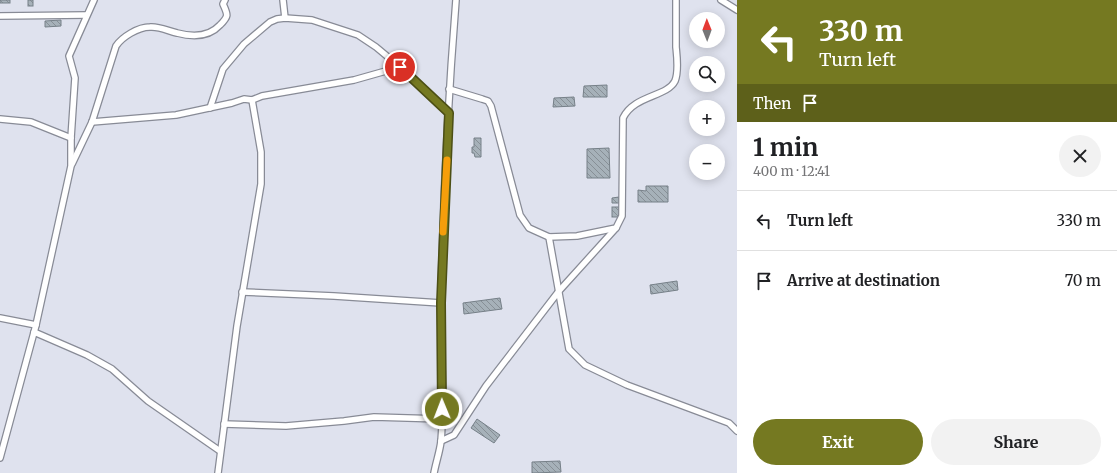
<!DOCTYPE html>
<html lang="en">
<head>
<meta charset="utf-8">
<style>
  body { margin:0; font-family:Merriweather,serif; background:#f2f2f2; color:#202124; height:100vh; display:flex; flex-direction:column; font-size:15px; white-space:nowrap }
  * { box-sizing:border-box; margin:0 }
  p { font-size:13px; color:#757577 }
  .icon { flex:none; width:22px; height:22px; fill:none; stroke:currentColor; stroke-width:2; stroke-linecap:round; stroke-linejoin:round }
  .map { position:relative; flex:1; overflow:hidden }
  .drawer { display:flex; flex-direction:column; background:#fff; width:380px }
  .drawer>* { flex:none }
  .guide { background:#757921; color:#fff; overflow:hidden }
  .needle { width:26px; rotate:359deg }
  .fabs { position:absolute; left:689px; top:12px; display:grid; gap:8px }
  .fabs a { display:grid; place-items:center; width:36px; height:36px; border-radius:50%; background:#fff; box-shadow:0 2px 10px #0003; font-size:20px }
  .pin { position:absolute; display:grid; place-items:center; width:34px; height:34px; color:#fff; margin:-17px; border:2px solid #fff; border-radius:50%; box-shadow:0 1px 4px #0007 }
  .me { position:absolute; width:44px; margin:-22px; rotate:359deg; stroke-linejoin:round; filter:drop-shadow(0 0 3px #0008) }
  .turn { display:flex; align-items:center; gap:14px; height:84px; padding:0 16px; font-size:18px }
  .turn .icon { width:52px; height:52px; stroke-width:2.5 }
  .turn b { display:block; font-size:28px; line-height:34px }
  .then { display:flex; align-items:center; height:38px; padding:0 16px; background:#0003; gap:8px; font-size:15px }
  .round { display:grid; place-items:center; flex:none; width:42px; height:42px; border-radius:21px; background:#f2f2f2 }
  .headline { display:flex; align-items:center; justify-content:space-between; height:68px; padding:0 16px }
  h1 { font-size:24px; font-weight:700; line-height:30px }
  .action { display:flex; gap:8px; margin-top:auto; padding:8px 16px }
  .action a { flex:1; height:46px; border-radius:24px; background:#757921; color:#fff; font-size:16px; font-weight:700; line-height:46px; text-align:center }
  .action a+a { background:#f2f2f2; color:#202124 }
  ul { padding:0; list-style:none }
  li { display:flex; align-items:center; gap:12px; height:60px; padding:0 16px; border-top:1px solid #e0e0e0 }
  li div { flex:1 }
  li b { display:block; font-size:15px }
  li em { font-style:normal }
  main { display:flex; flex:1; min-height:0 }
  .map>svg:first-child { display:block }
  .building { fill:url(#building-back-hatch); stroke:#768088 }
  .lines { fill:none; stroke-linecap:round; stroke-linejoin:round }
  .street-casing { stroke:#888b96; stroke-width:8 }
  .street { stroke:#fff; stroke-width:5.5 }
  .route-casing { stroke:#4c4f15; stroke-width:10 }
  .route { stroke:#757921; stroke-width:7 }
  .slow { stroke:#f59e0b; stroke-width:7 }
</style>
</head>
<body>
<main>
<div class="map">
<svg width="737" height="473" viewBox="0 0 737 473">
  <defs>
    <pattern id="building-back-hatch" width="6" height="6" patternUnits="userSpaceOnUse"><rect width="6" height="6" fill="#a6b1b9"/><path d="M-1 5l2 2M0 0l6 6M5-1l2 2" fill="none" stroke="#878f96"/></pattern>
  </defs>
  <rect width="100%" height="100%" fill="#dfe2ee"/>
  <!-- building -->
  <g class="building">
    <rect x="0" y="0" width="10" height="3"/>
    <rect x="28" y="0" width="5" height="6"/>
    <path d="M61 20V26L45 27V21Z"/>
    <path d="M607 85V97H583L584 86Z"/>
    <path d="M574 97 575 106 553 107 554 98Z"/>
    <path d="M474 138H481V157H475L474 153H472V147H474Z"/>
    <path d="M609 148 610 178H587V149Z"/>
    <path d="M646 186H668V202H638V190L646 191Z"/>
    <path d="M619 197V203H612V198Z"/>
    <rect x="612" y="207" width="7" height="10"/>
    <path d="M677 281 678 290 651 294 650 285Z"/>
    <path d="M500 298 502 309 464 314 463 303Z"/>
    <path d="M477 419 500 435 494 443 471 428Z"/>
    <path d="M560 461 561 472 532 473V462Z"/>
  </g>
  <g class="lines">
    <defs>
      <g id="street">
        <path d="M283 0 285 18"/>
        <path d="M721 0 737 10"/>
        <path d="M0 16 86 15"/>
        <path d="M449 89 482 99 488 101 491 106 520 215 529 228 549 237 577 236 616 228 622 216 623 118C634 95 667 97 675 81 679 71 677 57 676 47 676 31 676 16 676 0"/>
        <path d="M210 108 223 69 244 44 270 22 277 19 285 18 312 20 358 35 376 47 400 67 449 113"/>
        <path d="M0 119 31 122 71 138"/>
        <path d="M92 122 176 115 232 103 244 99 252 100 262 96 354 80 400 67"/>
        <path d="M72 164 92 122 116 46C122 37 138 27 150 27 159 26 168 31 177 33 192 37 209 37 220 25 229 16 228 15 223 4L225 0"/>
        <path d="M549 237 569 349 585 365 627 385 729 423 737 431"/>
        <path d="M242 292 334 296 441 303"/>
        <path d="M0 318 36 325"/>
        <path d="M34 332 87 355 112 369 148 401 220 451"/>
        <path d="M224 424 286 426 344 421 374 417 441 419"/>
        <path d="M441 441 454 435 486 386 559 291 616 228"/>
        <path d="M0 458 36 325 71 166V138L75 78 69 56 94 0"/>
        <path d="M218 473 237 326 261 184V152L252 100"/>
        <path d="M434 473C436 462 440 451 441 441 445 395 440 348 441 302 443 201 448 100 456 0"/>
      </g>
    </defs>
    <!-- street casing -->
    <use href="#street" class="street-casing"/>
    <!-- street -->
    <use href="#street" class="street"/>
  </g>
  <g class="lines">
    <defs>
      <path id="route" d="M400 67 449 113 441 303 442 409"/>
    </defs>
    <!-- route casing -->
    <use href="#route" class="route-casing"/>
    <!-- route -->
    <use href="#route" class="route"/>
    <!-- slow -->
    <path class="slow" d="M443 232 447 160"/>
  </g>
</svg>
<div class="fabs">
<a><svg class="needle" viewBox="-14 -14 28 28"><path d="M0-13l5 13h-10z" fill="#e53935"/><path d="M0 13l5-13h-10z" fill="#757577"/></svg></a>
<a><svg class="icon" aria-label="search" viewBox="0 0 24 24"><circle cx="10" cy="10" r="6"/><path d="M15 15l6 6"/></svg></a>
<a>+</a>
<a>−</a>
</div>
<div class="pin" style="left:400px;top:67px;background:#d93025"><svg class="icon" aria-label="arrive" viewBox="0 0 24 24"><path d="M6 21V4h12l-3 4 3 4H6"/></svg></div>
<svg class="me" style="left:442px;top:409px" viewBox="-20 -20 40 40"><circle r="17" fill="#757921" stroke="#fff" stroke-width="3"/><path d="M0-11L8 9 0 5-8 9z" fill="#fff"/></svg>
</div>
<section class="drawer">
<div class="guide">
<div class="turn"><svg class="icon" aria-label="left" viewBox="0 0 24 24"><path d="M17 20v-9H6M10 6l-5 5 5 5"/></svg><div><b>330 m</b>Turn left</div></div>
<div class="then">Then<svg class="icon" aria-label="arrive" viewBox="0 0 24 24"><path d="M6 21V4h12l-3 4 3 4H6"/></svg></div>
</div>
<div class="headline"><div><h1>1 min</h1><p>400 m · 12:41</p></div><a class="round"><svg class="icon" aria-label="close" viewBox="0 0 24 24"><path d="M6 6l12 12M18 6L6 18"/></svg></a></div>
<ul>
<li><svg class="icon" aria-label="left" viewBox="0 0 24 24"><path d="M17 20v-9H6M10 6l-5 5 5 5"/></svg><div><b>Turn left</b></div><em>330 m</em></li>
<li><svg class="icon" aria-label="arrive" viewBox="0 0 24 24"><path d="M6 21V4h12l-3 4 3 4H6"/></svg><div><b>Arrive at destination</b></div><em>70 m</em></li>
</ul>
<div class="action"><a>Exit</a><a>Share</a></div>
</section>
</main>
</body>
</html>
